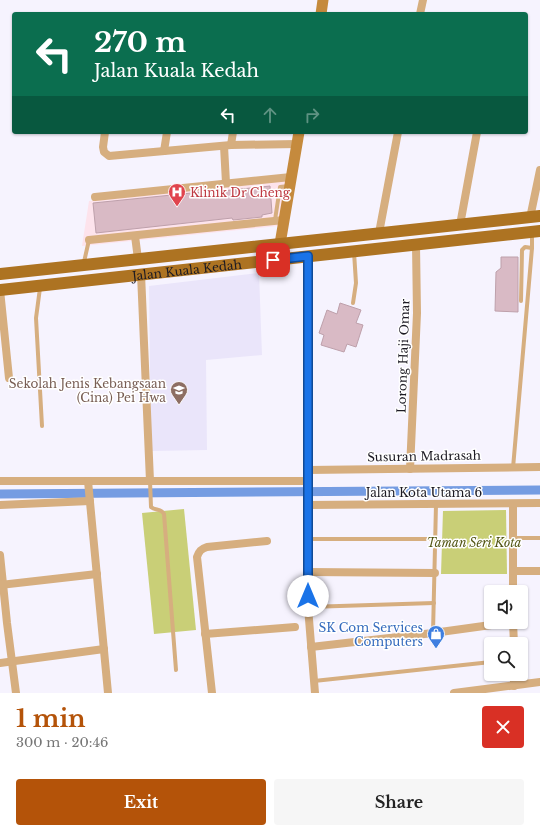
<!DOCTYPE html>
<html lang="en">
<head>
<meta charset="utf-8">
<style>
  body { margin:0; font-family:"Libre Baskerville",serif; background:#f6f6f6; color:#222; height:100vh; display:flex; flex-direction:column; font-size:15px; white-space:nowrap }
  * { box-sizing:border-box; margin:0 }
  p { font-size:13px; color:#767676 }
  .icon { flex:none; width:22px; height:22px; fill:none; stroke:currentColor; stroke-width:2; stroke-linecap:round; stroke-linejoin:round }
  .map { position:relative; height:693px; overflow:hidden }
  .panel { display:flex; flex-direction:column; background:#fff; flex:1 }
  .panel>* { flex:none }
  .hud { position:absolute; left:12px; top:12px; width:516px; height:122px; border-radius:4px; box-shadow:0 1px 3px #0004; background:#0b6e4f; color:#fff; overflow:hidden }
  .tools { position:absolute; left:484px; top:585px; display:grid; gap:8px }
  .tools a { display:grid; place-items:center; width:44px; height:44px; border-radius:4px; background:#fff; box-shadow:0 1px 3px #0004; font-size:20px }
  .pin { position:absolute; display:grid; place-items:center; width:34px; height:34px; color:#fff; margin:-17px; border-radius:8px; box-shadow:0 2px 6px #0006 }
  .me { position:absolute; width:44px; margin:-22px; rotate:0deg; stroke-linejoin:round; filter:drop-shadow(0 0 3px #0008) }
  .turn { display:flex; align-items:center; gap:14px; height:84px; padding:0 16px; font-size:18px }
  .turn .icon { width:52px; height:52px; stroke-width:2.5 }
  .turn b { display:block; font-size:28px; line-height:34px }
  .lanes { display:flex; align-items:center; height:38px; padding:0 16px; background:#0003; justify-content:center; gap:20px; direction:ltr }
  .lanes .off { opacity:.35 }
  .round { display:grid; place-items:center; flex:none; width:42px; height:42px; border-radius:4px; background:#f6f6f6 }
  .summary { display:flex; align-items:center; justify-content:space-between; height:68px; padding:0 16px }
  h1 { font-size:24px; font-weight:700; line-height:30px; color:#b45309 }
  .button { display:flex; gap:8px; margin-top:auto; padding:8px 16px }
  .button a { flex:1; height:46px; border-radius:4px; background:#b45309; color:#fff; font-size:16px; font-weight:700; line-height:46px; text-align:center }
  .button a+a { background:#f6f6f6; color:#222 }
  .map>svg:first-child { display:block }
  .commercial { fill:#fde3ec }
  .built { fill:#eae5fa }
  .green { fill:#c9cf77 }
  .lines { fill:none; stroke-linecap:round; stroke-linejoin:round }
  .canal { stroke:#759ce2; stroke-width:9 }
  .building { fill:#d9bac5; stroke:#bea0ab }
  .lane { stroke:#d6ae7f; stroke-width:4 }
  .street { stroke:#d6ae7f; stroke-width:8 }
  .secondary { stroke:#c58a3d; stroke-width:11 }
  .primary { stroke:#ad7322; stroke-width:12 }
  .route-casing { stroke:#114b97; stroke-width:10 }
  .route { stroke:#1a73e8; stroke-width:7 }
  .labels { text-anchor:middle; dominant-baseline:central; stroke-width:3; stroke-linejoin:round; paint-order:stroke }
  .health-label { font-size:12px; fill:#be3a42; stroke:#fff; text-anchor:start }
  .street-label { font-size:12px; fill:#1c1a23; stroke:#fff }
  .education-label { font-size:12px; fill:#785e54; stroke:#fff; text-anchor:end }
  .park-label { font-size:12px; font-style:italic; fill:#525513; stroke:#fff }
  .shop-label { font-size:12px; fill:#366cbe; stroke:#fff; text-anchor:end }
</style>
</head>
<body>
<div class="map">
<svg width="540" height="693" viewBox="0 0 540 693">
  <rect width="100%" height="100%" fill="#f6f3fe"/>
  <!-- commercial -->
  <path class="commercial" d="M294 179 287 225 82 246 89 201Z"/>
  <!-- built -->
  <path class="built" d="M259 273 262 355 206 360 207 450 151 451 149 286Z"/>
  <!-- green -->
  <g class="green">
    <path d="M184 509 196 630 154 634 142 513Z"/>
    <path d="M506 510 507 574H441L443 511Z"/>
  </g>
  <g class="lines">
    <!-- canal -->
    <path class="canal" d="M0 494 540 490"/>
  </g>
  <!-- building -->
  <g class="building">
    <path d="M270 186 272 213 262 215V217L233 220 232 218 96 233 93 203 221 190 222 191Z"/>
    <path d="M501 257H518V312L495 311 496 272 501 268Z"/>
    <path d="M340 303 361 310 356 323 363 325 356 347 347 344 344 352 321 345 324 335 319 333 327 310 337 314Z"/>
  </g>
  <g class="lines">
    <!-- lane -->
    <g class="lane">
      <path d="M275 220 280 187 289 186"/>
      <path d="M84 262 89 240"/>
      <path d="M40 288 36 318 42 426"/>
      <path d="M521 301 522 250 525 247 532 248"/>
      <path d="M353 303 356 283 354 252"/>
      <path d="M513 468 532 248V234"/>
      <path d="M150 481 151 507C155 511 161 508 164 514L176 670"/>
      <path d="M513 538H540"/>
      <path d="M308 539H435"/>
      <path d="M308 607 434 603"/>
      <path d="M433 633 436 504"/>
      <path d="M314 681 491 662"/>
    </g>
    <!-- street -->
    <g class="street">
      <path d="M420 14 423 0"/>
      <path d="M105 132 103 147 104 152 109 156 231 145 297 144"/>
      <path d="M231 145 233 132"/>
      <path d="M224 146 226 183"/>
      <path d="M164 151 167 132"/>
      <path d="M95 197 291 177"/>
      <path d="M530 218 540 170"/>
      <path d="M460 225 477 132"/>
      <path d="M379 233 398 132"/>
      <path d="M135 236 138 259"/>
      <path d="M89 240 284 220"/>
      <path d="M308 256V607L315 693"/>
      <path d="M141 274 150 481"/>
      <path d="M0 290 9 378"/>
      <path d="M410 469 417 313 416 245"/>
      <path d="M308 470 540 467"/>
      <path d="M0 481H308"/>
      <path d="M88 481 108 693"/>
      <path d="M513 504V592"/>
      <path d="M0 505 90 501"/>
      <path d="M308 505 540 503"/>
      <path d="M0 555 7 623 16 693"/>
      <path d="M513 571H540"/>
      <path d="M308 572 435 573"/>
      <path d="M0 585 97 574"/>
      <path d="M205 634 295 627"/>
      <path d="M311 647 433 633 513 622 514 644"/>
      <path d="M0 663 104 649"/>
      <path d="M514 674V686"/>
      <path d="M212 693 197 557C199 551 201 549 207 547L267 541"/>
      <path d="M454 693 540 682"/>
    </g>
    <!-- secondary -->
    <g class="secondary">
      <path d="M321 14 323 0"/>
      <path d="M280 244 299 132"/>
    </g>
    <!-- primary -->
    <g class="primary">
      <path d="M0 274 540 216"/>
      <path id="s1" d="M0 290 540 231"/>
    </g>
  </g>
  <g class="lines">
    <defs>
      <path id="route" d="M273 260 308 256V596"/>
    </defs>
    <!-- route casing -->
    <use href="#route" class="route-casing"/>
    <!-- route -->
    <use href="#route" class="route"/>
  </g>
  <!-- icons -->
  <defs>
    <symbol id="hospital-pin" viewBox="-11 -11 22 30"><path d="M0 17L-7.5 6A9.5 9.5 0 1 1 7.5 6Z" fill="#e0444e" stroke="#fff"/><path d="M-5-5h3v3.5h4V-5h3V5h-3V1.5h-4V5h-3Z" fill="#fff"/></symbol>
    <symbol id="school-pin" viewBox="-11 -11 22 30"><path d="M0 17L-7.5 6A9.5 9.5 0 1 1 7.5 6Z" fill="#8d6e63" stroke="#fff"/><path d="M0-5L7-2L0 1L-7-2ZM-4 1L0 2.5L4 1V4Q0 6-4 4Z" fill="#fff"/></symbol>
    <symbol id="shop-pin" viewBox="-11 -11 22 30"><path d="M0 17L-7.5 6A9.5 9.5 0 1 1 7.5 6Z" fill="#3f7fe0" stroke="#fff"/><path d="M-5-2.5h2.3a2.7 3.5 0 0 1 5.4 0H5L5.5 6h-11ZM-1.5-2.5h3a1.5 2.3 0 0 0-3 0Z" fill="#fff"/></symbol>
  </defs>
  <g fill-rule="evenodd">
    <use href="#hospital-pin" x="167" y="182" width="20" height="27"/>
    <use href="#school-pin" x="169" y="380" width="20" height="27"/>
    <use href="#shop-pin" x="426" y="624" width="20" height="27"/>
  </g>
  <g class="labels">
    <!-- health labels -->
    <g class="health-label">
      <text x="190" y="192">Klinik Dr Cheng</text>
    </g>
    <!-- street labels -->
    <g class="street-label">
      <text stroke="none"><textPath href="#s1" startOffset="188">Jalan Kuala Kedah</textPath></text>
      <text transform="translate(403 356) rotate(-88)">Lorong Haji Omar</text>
      <text transform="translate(424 456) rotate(-1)">Susuran Madrasah</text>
      <text x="424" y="492">Jalan Kota Utama 6</text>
    </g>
    <!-- education labels -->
    <g class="education-label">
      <text x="166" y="383">Sekolah Jenis Kebangsaan<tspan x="166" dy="14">(Cina) Pei Hwa</tspan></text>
    </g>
    <!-- park labels -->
    <g class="park-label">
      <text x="474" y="542">Taman Seri Kota</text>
    </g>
    <!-- shop labels -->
    <g class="shop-label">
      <text x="423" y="627">SK Com Services<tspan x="423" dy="14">Computers</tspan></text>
    </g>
  </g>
</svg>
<div class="tools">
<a><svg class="icon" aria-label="sound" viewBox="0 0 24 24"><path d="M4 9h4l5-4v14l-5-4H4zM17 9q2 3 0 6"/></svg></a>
<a><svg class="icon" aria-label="search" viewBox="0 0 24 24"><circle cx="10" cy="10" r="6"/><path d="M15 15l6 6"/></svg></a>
</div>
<div class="pin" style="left:273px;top:260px;background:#d93025"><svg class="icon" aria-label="arrive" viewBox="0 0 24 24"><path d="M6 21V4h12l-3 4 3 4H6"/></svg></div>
<svg class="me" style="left:308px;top:596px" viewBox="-20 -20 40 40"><circle r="19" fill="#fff"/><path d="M0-13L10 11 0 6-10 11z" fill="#1a73e8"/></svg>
<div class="hud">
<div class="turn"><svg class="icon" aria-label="left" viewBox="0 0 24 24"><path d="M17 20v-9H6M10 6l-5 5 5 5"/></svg><div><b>270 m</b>Jalan Kuala Kedah</div></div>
<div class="lanes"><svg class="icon" aria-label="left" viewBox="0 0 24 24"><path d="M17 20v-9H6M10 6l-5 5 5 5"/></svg><svg class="icon off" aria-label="ahead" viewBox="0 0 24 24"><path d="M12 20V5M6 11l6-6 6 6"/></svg><svg class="icon off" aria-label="right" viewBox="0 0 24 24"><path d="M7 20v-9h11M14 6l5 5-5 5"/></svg></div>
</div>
</div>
<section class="panel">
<div class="summary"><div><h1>1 min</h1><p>300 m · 20:46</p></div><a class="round" style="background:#d93025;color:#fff"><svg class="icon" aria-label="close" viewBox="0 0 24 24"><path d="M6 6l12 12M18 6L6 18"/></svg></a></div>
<div class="button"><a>Exit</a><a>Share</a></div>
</section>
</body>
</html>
